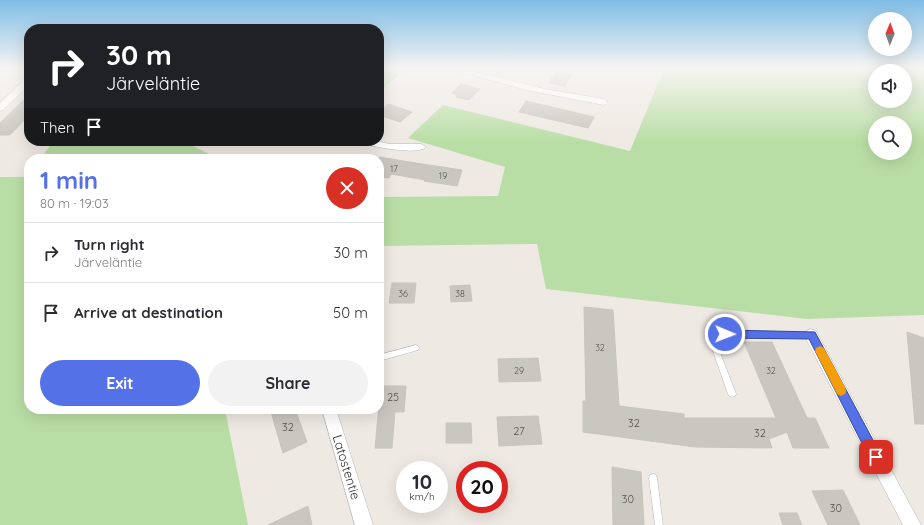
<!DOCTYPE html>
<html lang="en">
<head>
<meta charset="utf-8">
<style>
  body { margin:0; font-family:Quicksand,sans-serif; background:#f2f2f3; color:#2b2b33; height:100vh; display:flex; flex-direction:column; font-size:15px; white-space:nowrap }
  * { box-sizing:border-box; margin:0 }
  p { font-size:13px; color:#7c7c81 }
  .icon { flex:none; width:22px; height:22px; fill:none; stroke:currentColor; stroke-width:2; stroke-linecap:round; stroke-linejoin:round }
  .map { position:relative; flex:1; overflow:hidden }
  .panel { position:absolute; left:24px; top:154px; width:360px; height:260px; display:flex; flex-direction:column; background:#fff; border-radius:16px; box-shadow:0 4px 16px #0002 }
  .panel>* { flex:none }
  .hud { position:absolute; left:24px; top:24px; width:360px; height:122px; border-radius:16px; box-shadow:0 4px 16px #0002; background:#202124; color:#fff; overflow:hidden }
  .needle { width:26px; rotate:1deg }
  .buttons { position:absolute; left:868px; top:12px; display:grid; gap:8px }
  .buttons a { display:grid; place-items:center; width:44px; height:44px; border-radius:50%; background:#fff; box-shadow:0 4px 16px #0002; font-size:20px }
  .speed { position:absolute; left:396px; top:461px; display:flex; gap:8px; font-size:20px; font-weight:700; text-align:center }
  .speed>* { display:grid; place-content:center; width:52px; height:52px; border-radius:50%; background:#fff; box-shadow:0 4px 16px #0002; line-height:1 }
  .speed small { font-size:10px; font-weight:400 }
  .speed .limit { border:6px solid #d22; background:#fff; color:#111 }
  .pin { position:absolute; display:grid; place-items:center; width:34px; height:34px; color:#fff; margin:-17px; border-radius:8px; box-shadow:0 2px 6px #0006 }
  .me { position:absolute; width:44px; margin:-22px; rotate:91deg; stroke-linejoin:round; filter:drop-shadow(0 0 3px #0008) }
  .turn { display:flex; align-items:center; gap:14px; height:84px; padding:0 16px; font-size:18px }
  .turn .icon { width:52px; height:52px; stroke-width:2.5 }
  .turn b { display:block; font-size:28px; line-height:34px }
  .then { display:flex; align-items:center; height:38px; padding:0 16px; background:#0003; gap:8px; font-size:15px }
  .round { display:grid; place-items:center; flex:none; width:42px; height:42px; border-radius:21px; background:#f2f2f3 }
  .head { display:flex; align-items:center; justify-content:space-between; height:68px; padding:0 16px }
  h1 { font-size:24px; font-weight:700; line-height:30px; color:#5571e8 }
  .action { display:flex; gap:8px; margin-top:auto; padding:8px 16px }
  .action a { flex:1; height:46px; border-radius:24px; background:#5571e8; color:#fff; font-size:16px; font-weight:700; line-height:46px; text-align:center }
  .action a+a { background:#f2f2f3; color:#2b2b33 }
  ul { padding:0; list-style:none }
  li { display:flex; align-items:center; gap:12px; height:60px; padding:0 16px; border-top:1px solid #e1e1e2 }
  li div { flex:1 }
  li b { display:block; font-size:15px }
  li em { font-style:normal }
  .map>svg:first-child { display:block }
  .green { fill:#b9dea5; fill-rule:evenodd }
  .building { fill:#cac7c0; stroke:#c9c4bc }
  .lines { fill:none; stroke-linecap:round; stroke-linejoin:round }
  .service-casing { stroke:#b6b8c0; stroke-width:1 }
  .minor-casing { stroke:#b6b8c0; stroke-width:1 }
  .service { fill:#fff; fill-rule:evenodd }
  .minor { fill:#fff; fill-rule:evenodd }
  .route { fill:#5571e8; stroke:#374997 }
  .slow { fill:#f59e0b }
  .labels { text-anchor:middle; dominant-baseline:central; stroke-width:3.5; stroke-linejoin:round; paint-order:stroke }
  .number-label { font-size:9px; fill:#555452 }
  .near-number-label { font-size:11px; fill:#555452 }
  .near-street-label { font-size:13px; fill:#2e2e2e; stroke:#fff }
</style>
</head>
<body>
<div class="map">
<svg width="924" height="525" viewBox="0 0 924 525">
  <rect width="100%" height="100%" fill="#eee9e2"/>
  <!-- green -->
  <g class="green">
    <path d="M379 68H407L379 92Z"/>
    <path d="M651 68H924V315L807 319 546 289 537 244 379 246V197L498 196 505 167 408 138 443 105 630 151 663 71ZM875 71H905V101H875ZM875 123H905V153H875Z"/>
    <path d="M54 141H183L219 159H40Z"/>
    <path d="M29 174V409H225L248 525H0V177H27Z"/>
  </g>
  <!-- building -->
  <g class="building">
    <path d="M556 71 572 74 565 86 549 83Z"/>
    <path d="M461 84 480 89 469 100 456 97 457 95 452 93Z"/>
    <path d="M29 95V115L10 135H0V123Z"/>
    <path d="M526 101 556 108 594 117 588 128 519 112Z"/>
    <path d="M388 104 412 112 400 122 379 115V112Z"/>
    <path d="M379 157 422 164 462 170 457 186 424 181 425 180 391 174 389 178 379 177Z"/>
    <path d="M392 283H416L414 303H389Z"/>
    <path d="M470 285 472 301 451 302 450 286Z"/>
    <path d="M584 307 613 310 619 406 684 414V418H776L744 342H772L807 418H815L829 448H793L787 432 769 439 772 448 695 447 583 432V401H586Z"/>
    <path d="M907 332 924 338V424H915Z"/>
    <path d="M538 358 541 381 499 382 498 359Z"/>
    <path d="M381 386H406L404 412H395L392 448H375Z"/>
    <path d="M277 409H295L307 442 283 453 271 412Z"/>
    <path d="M538 416 542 444 499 446 497 417Z"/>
    <path d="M446 423H471L472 443H446Z"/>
    <path d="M612 467 641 472 644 525H613Z"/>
    <path d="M843 490 860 525H828L812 491Z"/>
    <path d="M308 506 312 525H268Z"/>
    <path d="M779 513H797L802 525H783Z"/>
  </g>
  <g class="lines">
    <defs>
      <g id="service">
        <path d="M710 331 811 332 813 333 814 335 813 337 811 338 714 337 736 394 735 396 732 397 729 396 728 394 707 334 708 332Z"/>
        <path d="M416 345 418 346 419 348 418 350 379 361V355Z"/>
        <path d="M653 474 656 475 657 478 663 525H655L649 478 650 475Z"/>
      </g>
      <g id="minor">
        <path d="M446 68H460L545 89 604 99 608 102 604 105 526 90Z"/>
        <path d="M26 78H29V85L3 110 0 111V103Z"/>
        <path d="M358 141H376L390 144H421L426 147C417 156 372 146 360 143Z"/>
        <path d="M811 329 816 331 921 525H903L804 335 806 331Z"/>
        <path d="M322 409H336L373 525H355Z"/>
      </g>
    </defs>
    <!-- service casing -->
    <use href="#service" class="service-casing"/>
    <!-- minor casing -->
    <use href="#minor" class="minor-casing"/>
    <!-- service -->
    <use href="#service" class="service"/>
    <!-- minor -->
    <use href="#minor" class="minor"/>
  </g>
  <!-- sky -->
  <linearGradient id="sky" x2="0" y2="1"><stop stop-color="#7fbde6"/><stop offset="0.48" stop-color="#f7f5f2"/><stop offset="1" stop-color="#f7f5f2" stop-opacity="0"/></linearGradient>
  <rect width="924" height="142" fill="url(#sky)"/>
  <!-- route -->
  <path class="route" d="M725 330 815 332 880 453 882 457 880 461 876 463 871 461 809 339 725 338 721 337 720 334 721 331Z"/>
  <!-- slow -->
  <path class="slow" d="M820 346 824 348 845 387 846 391 845 394 841 396 837 394 815 351 816 348Z"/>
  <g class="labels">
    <!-- number labels -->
    <g class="number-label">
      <text x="394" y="168">17</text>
      <text x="443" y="175">19</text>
      <text x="403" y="293">36</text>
      <text x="460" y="293">38</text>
      <text x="600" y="347">32</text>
      <text x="519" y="370">29</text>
      <text x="771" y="370">32</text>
    </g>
    <!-- near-number labels -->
    <g class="near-number-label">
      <text x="393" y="397">25</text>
      <text x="634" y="423">32</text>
      <text x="288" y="427">32</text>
      <text x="519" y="431">27</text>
      <text x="760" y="433">32</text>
      <text x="628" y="499">30</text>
      <text x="836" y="508">30</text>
    </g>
    <!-- near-street labels -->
    <g class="near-street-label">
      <text transform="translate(347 467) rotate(73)">Latostentie</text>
    </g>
  </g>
</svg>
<div class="buttons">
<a><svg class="needle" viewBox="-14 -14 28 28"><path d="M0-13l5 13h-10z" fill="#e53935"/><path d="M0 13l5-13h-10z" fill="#7c7c81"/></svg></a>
<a><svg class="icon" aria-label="sound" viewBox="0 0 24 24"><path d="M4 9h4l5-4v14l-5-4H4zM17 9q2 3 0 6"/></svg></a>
<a><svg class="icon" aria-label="search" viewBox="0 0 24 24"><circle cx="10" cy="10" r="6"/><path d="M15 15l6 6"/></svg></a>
</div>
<div class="speed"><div>10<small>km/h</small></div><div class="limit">20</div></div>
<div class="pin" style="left:876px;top:457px;background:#d93025"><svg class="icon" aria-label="arrive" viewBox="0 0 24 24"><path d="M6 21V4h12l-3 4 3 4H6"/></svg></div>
<svg class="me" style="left:725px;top:334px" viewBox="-20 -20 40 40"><circle r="17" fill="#5571e8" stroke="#fff" stroke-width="3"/><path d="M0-11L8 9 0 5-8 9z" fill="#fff"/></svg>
<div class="hud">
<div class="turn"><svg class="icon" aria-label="right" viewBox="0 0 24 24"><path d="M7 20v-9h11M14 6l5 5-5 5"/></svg><div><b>30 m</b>Järveläntie</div></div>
<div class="then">Then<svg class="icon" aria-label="arrive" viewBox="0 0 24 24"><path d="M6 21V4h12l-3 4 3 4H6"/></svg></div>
</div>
<section class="panel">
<div class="head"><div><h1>1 min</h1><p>80 m · 19:03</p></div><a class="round" style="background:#d93025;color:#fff"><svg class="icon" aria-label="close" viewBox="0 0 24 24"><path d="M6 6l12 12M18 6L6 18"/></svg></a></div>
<ul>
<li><svg class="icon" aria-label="right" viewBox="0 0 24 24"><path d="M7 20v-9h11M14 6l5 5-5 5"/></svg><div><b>Turn right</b><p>Järveläntie</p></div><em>30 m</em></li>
<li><svg class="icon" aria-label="arrive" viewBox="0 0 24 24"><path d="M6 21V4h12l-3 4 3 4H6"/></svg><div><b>Arrive at destination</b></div><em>50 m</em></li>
</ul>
<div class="action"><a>Exit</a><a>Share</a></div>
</section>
</div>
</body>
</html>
